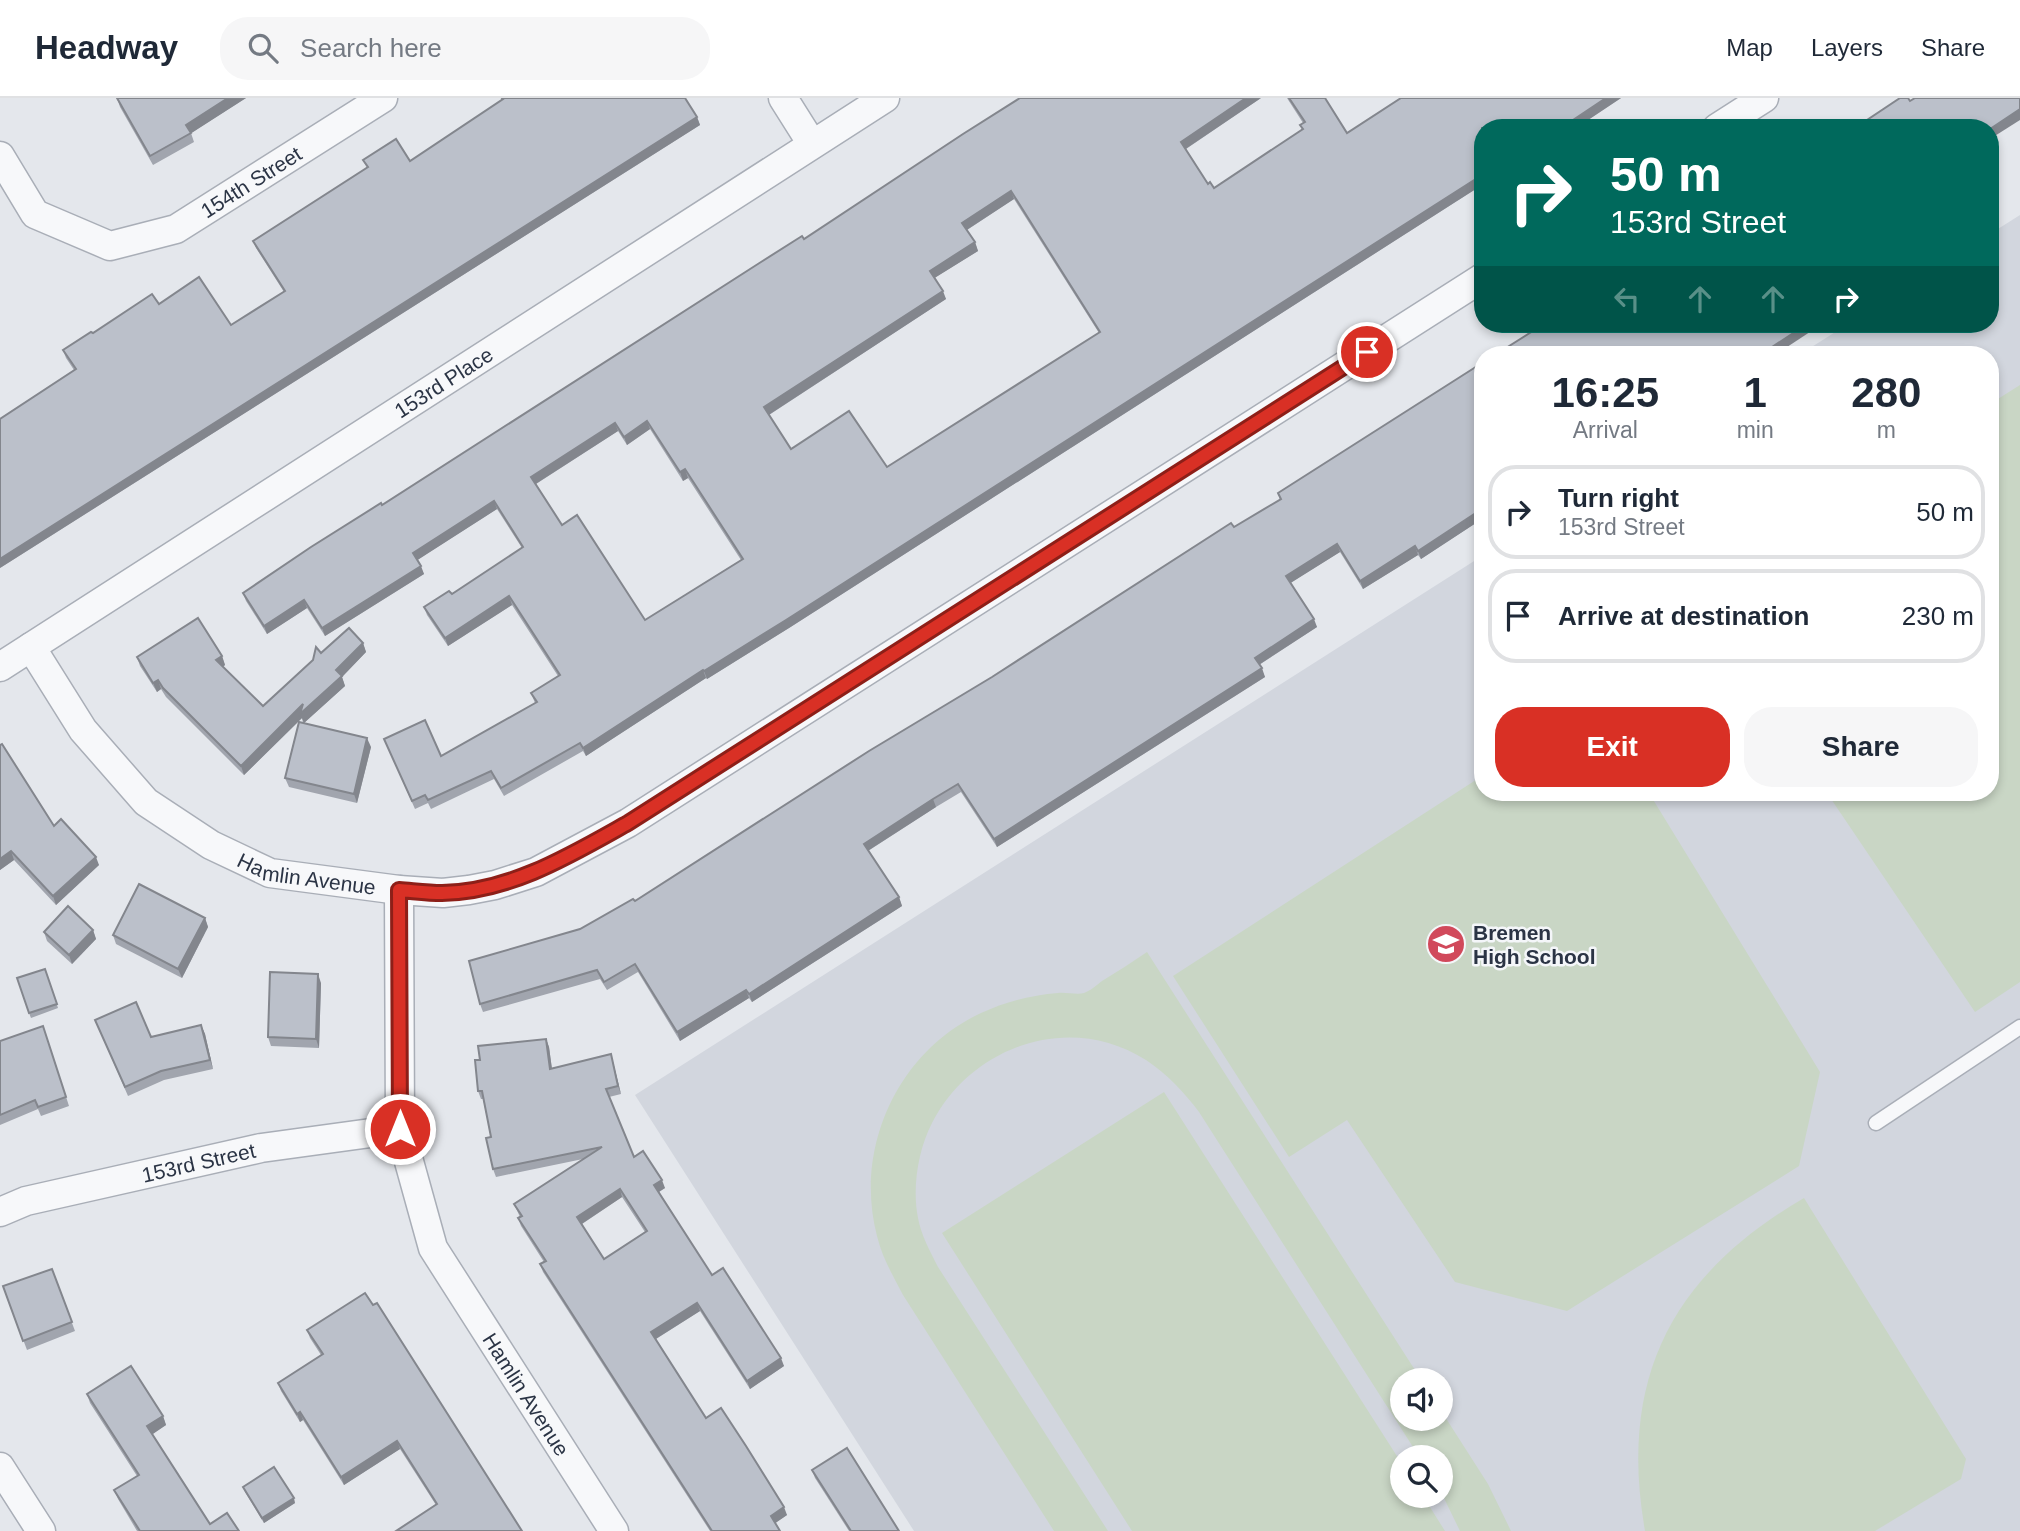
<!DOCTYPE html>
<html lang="en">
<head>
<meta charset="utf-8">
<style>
  body { margin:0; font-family:Helvetica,sans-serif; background:#f6f6f7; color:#1f2937; height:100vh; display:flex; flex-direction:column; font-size:26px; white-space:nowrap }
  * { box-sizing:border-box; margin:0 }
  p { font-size:23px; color:#747a83 }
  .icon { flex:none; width:38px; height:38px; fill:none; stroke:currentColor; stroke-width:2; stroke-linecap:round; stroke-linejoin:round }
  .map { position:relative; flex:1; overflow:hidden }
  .side { position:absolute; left:1474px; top:248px; width:525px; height:455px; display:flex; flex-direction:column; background:#fff; border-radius:28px; box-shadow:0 4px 10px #0003 }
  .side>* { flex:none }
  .hud { position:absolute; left:1474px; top:21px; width:525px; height:214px; border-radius:28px; box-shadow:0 4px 10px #0003; background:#00695c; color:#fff; overflow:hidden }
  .tools { position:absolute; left:1390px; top:1270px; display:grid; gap:14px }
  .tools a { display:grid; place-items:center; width:63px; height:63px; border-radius:50%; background:#fff; box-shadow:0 4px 10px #0003; font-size:35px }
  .pin { position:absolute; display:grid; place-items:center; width:60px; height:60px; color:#fff; margin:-30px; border:4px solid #fff; border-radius:50%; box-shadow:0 2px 7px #0007 }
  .me { position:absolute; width:77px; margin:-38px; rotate:0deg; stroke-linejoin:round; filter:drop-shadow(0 0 5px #0008) }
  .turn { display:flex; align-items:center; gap:24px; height:147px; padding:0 21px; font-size:32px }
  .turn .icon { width:91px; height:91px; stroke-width:2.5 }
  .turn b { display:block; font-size:49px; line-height:60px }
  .lanes { display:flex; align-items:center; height:66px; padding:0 21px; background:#0003; justify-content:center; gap:35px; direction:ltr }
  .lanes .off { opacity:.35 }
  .eta { display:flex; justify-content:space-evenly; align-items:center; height:119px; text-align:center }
  .eta b { font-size:42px; font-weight:700; line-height:49px }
  .primary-button { display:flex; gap:14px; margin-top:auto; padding:14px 21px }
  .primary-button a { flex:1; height:80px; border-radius:28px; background:#d93025; color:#fff; font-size:28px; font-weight:700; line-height:80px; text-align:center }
  .primary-button a+a { background:#f6f6f7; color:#1f2937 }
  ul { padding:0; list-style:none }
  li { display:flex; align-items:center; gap:21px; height:94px; margin:0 14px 10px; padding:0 7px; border:4px solid #e0e1e3; border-radius:28px }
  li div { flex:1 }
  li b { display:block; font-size:26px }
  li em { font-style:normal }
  header { display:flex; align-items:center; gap:42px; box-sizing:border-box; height:98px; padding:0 35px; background:#fff; border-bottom:2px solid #e0e1e3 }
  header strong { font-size:33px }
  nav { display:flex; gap:38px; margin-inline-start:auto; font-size:24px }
  .search { width:490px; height:63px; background:#f6f6f7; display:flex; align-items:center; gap:18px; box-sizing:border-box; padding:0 24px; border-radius:28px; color:#747a83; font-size:26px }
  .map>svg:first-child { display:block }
  .built { fill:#d2d6de; fill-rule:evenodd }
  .green { fill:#c9d6c5 }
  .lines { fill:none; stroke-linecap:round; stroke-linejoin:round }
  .lane-casing { stroke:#a9aeb7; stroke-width:17 }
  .street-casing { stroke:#a9aeb7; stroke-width:31 }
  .lane { stroke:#f7f8fa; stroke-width:14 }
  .street { stroke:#f7f8fa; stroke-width:28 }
  .wall { fill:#a1a5ae; fill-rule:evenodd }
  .shaded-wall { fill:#83868d }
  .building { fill:#bbc0ca; stroke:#83868d; stroke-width:2; fill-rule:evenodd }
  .route-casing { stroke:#8d1f18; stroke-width:18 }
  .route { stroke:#d93025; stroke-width:12 }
  .labels { text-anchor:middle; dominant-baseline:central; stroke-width:5; stroke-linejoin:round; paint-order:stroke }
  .street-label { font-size:21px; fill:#2b3445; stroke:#f4f6f9 }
  .poi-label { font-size:21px; font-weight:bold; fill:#2b3445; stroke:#f4f6f9; text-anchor:start }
</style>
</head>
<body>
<header>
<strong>Headway</strong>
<div class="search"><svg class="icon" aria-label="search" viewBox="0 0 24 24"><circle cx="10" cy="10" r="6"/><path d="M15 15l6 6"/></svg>Search here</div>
<nav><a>Map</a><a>Layers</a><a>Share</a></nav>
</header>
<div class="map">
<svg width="2020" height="1433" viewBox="0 0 2020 1433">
  <rect width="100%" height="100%" fill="#e4e7ec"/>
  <!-- built -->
  <path class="built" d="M2020 117V1433H914L635 997 1482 458V695H1990V257H1799L1848 226H1990V136ZM1402 1283H1440V1321H1402ZM1402 1360H1440V1398H1402Z"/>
  <!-- green -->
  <g class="green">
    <path d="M2020 287V884L1975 914 1827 695H1990V306Z"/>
    <path d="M1482 678V695H1649L1820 974 1799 1068 1567 1213 1455 1184 1347 1022 1289 1059 1173 878Z"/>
    <path d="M1147 854 1422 1283H1402V1321H1440V1311L1488 1386 1511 1433H1460L1440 1392V1360H1420L1199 1014C1184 994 1167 976 1146 962 1070 913 971 948 932 1025 918 1052 912 1090 918 1120 921 1137 930 1153 938 1169L1108 1433H1054L903 1197C893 1178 882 1159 877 1138 854 1051 897 954 981 915 1005 904 1031 897 1058 895 1066 894 1077 897 1084 895 1090 893 1097 887 1102 883 1117 874 1132 864 1147 854Z"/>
    <path d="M1164 994 1402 1366V1398H1423L1445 1433H1132L942 1135Z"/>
    <path d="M1804 1100 1966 1361 1961 1381 1875 1433H1645C1618 1280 1672 1177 1804 1100Z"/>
  </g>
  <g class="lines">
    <defs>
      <path id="lane" d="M1876 1025 2020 929"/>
      <g id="street">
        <path d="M783 0 812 46"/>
        <path d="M1717 30 1764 0"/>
        <path id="s1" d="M0 58 35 116 110 148 176 131 383 0"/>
        <path id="s2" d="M31 549 83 632 146 704 211 747 270 775 399 792 443 795 469 792 495 787 536 774 628 725 1482 180"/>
        <path id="s3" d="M0 569 885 0"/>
        <path id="s4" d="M399 792 400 1031 433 1150 614 1433"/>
        <path id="s5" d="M0 1114 26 1103 261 1050 400 1031"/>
        <path d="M0 1369 41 1433"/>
      </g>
    </defs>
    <!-- lane casing -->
    <use href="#lane" class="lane-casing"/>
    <!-- street casing -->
    <use href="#street" class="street-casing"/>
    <!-- lane -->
    <use href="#lane" class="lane"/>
    <!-- street -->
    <use href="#street" class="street"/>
  </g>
  <!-- wall -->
  <g class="wall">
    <path d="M117 0H246L191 35 194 44 153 67 120 9Z"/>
    <path d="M501 0H685L697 19 700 27 0 470 74 272 66 260 63 252 93 235 159 206 231 227 284 194 256 150 253 143 367 70 363 62 410 63 502 2Z"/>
    <path d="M1261 0 1186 51 1208 86 1214 90 1302 32 1300 27 1303 25 1287 0H1325L1347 35 1401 0H1621L1576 30H1482V87L789 530 707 581 706 580 586 658 583 653 504 698 494 681 431 711 428 705 415 711 384 641 441 658 535 605 531 595 558 578 512 507 448 548 427 517 424 509 452 496 522 450 497 411 417 462 424 476 325 538 307 510 267 536 246 503 243 495 804 141ZM1014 101 1099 235 887 369 791 351 769 317 946 201 934 180 978 153 975 144 967 132ZM650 331 683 383 688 380 741 462 645 522 562 427 536 386 618 333 627 347Z"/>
    <path d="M1482 265V429L1479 423 1421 461 1418 457 1363 491 1340 454 1290 485 1317 529 1259 567 1265 579 997 749 961 694 936 709 868 753 899 799 902 808 752 904 749 900 680 943 638 874 607 892 600 881 483 914 480 906 580 831 635 803 992 579 1280 402 1278 395Z"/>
    <path d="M363 545 366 554 342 579 345 588 304 625 371 649 357 705 289 689 285 680 303 625 302 620 244 677 166 599 161 591 157 594 140 568 137 559 222 558 225 567 223 569 263 608 321 555Z"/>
    <path d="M0 647 54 728 99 767 56 807 14 762 0 772Z"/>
    <path d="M205 820 208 829 182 880 116 846 113 837Z"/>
    <path d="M93 832 96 841 72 866 47 843 44 834Z"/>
    <path d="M45 871 58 910 31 920 29 915Z"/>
    <path d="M321 885 319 950 271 948 268 939Z"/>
    <path d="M95 922 151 939 201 927 205 936 213 971 164 982 128 998Z"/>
    <path d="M43 928 69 1008 41 1018 38 1011 0 1027V943Z"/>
    <path d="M546 941 549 949 552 971 611 956 621 996 609 999 634 1059 665 1090 659 1094 712 1177 784 1268 750 1291 700 1213 656 1241 706 1320 787 1417 775 1425 780 1433H710L543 1174 540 1166 544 1164 521 1128 518 1120 520 1119 514 1106 583 1061 496 1079 493 1071 491 1039 483 1001H481L478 993 480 962ZM622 1099 645 1134 604 1161 582 1126Z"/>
    <path d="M52 1171 75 1233 27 1252 3 1188Z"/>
    <path d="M307 1232 493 1388 436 1407 400 1351 344 1387 303 1322 300 1324 281 1293 278 1285 321 1257 310 1240Z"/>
    <path d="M87 1296 163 1318 166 1327 152 1336 210 1426 239 1433H137L118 1401 114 1392 137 1378 90 1305Z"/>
    <path d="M812 1372 899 1433H849L815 1380Z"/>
    <path d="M243 1389 295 1405 264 1425 245 1394Z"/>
  </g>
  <!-- shaded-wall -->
  <g class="shaded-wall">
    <path d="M228 0H246L190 36 186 27Z"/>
    <path d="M1246 0H1261L1184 52 1181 44Z"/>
    <path d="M1606 0H1621L1576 30H1561Z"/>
    <path d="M2020 11V22L1990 41V31Z"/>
    <path d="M697 19 700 27 0 470V461Z"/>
    <path d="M1482 77V87L789 530 707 581 704 573Z"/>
    <path d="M1011 93 1014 101 965 133 962 125Z"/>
    <path d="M1995 105 1998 114 1990 119V109Z"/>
    <path d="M975 144 978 153 933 181 930 173Z"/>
    <path d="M943 193 946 201 767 318 764 309Z"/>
    <path d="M1807 226H1822L1775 257H1760Z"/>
    <path d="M647 323 650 331 627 347 624 339Z"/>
    <path d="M615 325 618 333 534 387 531 379Z"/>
    <path d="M685 371 688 380 683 383 680 374Z"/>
    <path d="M494 403 497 411 416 463 413 455Z"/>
    <path d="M1476 415 1479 423 1421 461 1418 453Z"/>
    <path d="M1337 446 1340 454 1289 486 1286 478Z"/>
    <path d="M1415 448 1418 457 1363 491 1360 483Z"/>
    <path d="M421 468 424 476 325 538 322 530Z"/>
    <path d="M509 498 512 507 448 548 445 540Z"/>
    <path d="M304 502 307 510 267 536 264 528Z"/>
    <path d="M1314 521 1317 529 1257 568 1255 560Z"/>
    <path d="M363 545 366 554 342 579 345 588 304 625 302 620 244 677 241 668Z"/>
    <path d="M222 558 225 567 219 571 216 562Z"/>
    <path d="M1262 570 1265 579 997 749 994 741Z"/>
    <path d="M703 572 706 580 586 658 583 650Z"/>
    <path d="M158 582 161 591 157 594 153 585Z"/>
    <path d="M367 640 371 649 357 705 354 696Z"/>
    <path d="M933 701 936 709 866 754 864 746Z"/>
    <path d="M11 753 14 762 0 772V761Z"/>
    <path d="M96 759 99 767 56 807 53 798Z"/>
    <path d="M899 799 902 808 752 904 749 896Z"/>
    <path d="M205 820 208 829 182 880 178 871Z"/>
    <path d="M93 832 96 841 72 866 69 857Z"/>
    <path d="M318 876 321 885 319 950 316 941Z"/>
    <path d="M746 892 749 900 680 943 677 934Z"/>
    <path d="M201 927 205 936 213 971 210 962Z"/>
    <path d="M546 941 549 949 553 979 550 971Z"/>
    <path d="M611 956 621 996 618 988Z"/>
    <path d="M662 1082 665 1090 657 1095 654 1087Z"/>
    <path d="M620 1091 622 1099 580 1127 577 1119Z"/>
    <path d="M697 1205 700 1213 654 1242 651 1234Z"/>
    <path d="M781 1260 784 1268 750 1291 747 1283Z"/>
    <path d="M300 1314 303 1322 300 1324 297 1316Z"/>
    <path d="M163 1318 166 1327 150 1338 147 1328Z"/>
    <path d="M397 1343 400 1351 344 1387 341 1379Z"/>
    <path d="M294 1400 295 1405 264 1425 262 1420Z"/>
    <path d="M784 1409 787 1417 774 1426 771 1418Z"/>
  </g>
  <!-- building -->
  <g class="building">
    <path d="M117 0H228L186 27 191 35 150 58Z"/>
    <path d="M502 0H685L697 19 0 461V321L76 271 63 252 91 234 93 235 152 196 159 206 199 179 231 227 285 193 253 143 368 69 363 62 396 41 410 63 503 1Z"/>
    <path d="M1020 0H1246L1181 44 1208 86 1210 84 1214 90 1303 31 1300 27 1305 24 1289 0H1325L1347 35 1401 0H1606L1561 30H1482V77L786 522 704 573 703 572 583 650 580 645 501 690 491 673 428 702 425 697 412 703 384 641 425 622 441 658 537 604 531 595 560 577 509 498 445 540 424 509 449 493 452 496 523 449 494 403 413 455 421 468 322 530 304 502 264 528 243 495 311 449 381 405 382 407 761 164 802 138 804 141 963 36ZM1011 93 1100 234 887 369 849 313 791 351 764 309 943 193 930 173 975 144 962 125ZM647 323 680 374 685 371 743 461 645 522 577 417 562 427 531 379 615 325 624 339Z"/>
    <path d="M1900 0H1908L1910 3 1915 0H2020V11L1990 31V30H1855Z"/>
    <path d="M1990 97 1995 105 1990 109Z"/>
    <path d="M1544 226H1807L1760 257H1495Z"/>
    <path d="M1482 265V425L1476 415 1418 453 1415 448 1360 483 1337 446 1286 478 1314 521 1255 560 1262 570 994 741 958 686 933 701 864 746 899 799 749 896 746 892 677 934 635 866 604 884 597 872 480 906 469 863 580 831 633 801 635 803 869 653 992 579 1231 425 1234 429 1281 401 1278 395Z"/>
    <path d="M198 520 222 558 216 562 263 608 313 562 316 549 321 555 349 530 363 545 336 572 342 578 300 616 303 606 241 668 163 590 158 582 153 585 137 559Z"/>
    <path d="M299 624 367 640 354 696 285 680Z"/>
    <path d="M2 646 54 728 61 721 96 759 53 798 11 753 0 761V647Z"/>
    <path d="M139 786 205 820 178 871 113 837Z"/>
    <path d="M68 808 93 832 69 857 44 834Z"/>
    <path d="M45 871 57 906 29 915 17 880Z"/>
    <path d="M270 874 318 876 316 941 268 939Z"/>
    <path d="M136 904 151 939 201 927 210 962 161 973 125 989 95 922Z"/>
    <path d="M43 928 66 999 38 1009 35 1002 0 1017V943Z"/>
    <path d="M546 941 550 971 611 956 618 988 606 991 634 1059 643 1053 662 1082 654 1087 712 1177 723 1170 781 1260 747 1283 697 1205 651 1234 706 1320 721 1310 746 1348 784 1409 771 1418 780 1433H712L540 1166 546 1163 518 1120 522 1118 514 1106 602 1049 493 1071 486 1040 491 1039 482 993H478L475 962H480L478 948ZM620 1091 647 1133 604 1161 577 1119Z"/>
    <path d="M52 1171 72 1224 23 1243 3 1188Z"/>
    <path d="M365 1195 373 1207 377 1205 522 1433H396L437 1406 397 1343 341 1379 300 1314 297 1316 278 1285 323 1256 307 1232Z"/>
    <path d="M131 1268 163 1318 147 1328 210 1426 227 1415 239 1433H140L114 1392 139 1377 87 1296Z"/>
    <path d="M847 1350 899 1433H851L812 1372Z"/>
    <path d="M274 1369 294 1400 262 1420 243 1389Z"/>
  </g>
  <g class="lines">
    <defs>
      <path id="route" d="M400 1031 399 792C413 793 428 795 442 795 510 794 571 757 628 725L1367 254"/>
    </defs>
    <!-- route casing -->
    <use href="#route" class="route-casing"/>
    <!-- route -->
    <use href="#route" class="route"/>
  </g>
  <!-- icons -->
  <defs>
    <symbol id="school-disc" viewBox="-11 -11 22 22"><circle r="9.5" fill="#d1495b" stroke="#f4f6f9"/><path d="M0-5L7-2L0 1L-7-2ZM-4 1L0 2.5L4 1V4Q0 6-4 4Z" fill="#fff"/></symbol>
  </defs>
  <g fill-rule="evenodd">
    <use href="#school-disc" x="1424" y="824" width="44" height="44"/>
  </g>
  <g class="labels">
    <!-- street labels -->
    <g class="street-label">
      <text stroke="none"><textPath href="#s1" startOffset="306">154th Street</textPath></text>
      <text stroke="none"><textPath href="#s3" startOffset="527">153rd Place</textPath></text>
      <text stroke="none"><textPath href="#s2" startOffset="373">Hamlin Avenue</textPath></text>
      <text stroke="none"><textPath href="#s5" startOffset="205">153rd Street</textPath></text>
      <text stroke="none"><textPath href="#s4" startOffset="536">Hamlin Avenue</textPath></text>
    </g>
    <!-- poi labels -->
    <g class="poi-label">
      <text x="1473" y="834">Bremen<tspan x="1473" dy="24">High School</tspan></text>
    </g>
  </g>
</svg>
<div class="tools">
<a><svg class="icon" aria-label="sound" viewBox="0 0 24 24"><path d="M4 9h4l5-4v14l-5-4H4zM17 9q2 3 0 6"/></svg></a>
<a><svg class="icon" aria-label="search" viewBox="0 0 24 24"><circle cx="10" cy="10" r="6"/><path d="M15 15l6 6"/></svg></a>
</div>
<div class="pin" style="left:1367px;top:254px;background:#d93025"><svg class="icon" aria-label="arrive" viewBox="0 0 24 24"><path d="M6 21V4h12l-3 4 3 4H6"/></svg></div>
<svg class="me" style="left:400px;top:1031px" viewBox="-20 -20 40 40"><circle r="17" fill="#d93025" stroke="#fff" stroke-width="3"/><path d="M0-11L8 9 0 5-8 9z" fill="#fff"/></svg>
<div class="hud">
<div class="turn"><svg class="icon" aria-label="right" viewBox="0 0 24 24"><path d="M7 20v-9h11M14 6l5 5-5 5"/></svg><div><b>50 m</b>153rd Street</div></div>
<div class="lanes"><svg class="icon off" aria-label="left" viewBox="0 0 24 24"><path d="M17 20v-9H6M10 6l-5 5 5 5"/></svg><svg class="icon off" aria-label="ahead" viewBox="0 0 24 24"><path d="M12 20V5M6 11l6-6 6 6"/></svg><svg class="icon off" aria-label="ahead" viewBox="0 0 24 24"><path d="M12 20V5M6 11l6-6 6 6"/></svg><svg class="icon" aria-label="right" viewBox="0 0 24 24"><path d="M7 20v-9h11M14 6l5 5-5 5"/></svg></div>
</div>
<section class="side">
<div class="eta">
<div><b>16:25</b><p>Arrival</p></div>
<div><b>1</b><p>min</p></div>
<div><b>280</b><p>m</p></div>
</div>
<ul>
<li><svg class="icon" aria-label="right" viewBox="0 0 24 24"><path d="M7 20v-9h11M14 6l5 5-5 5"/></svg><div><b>Turn right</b><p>153rd Street</p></div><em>50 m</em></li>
<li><svg class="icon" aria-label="arrive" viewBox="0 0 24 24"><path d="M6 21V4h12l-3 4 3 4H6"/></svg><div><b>Arrive at destination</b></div><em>230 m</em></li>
</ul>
<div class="primary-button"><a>Exit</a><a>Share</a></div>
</section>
</div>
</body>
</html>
